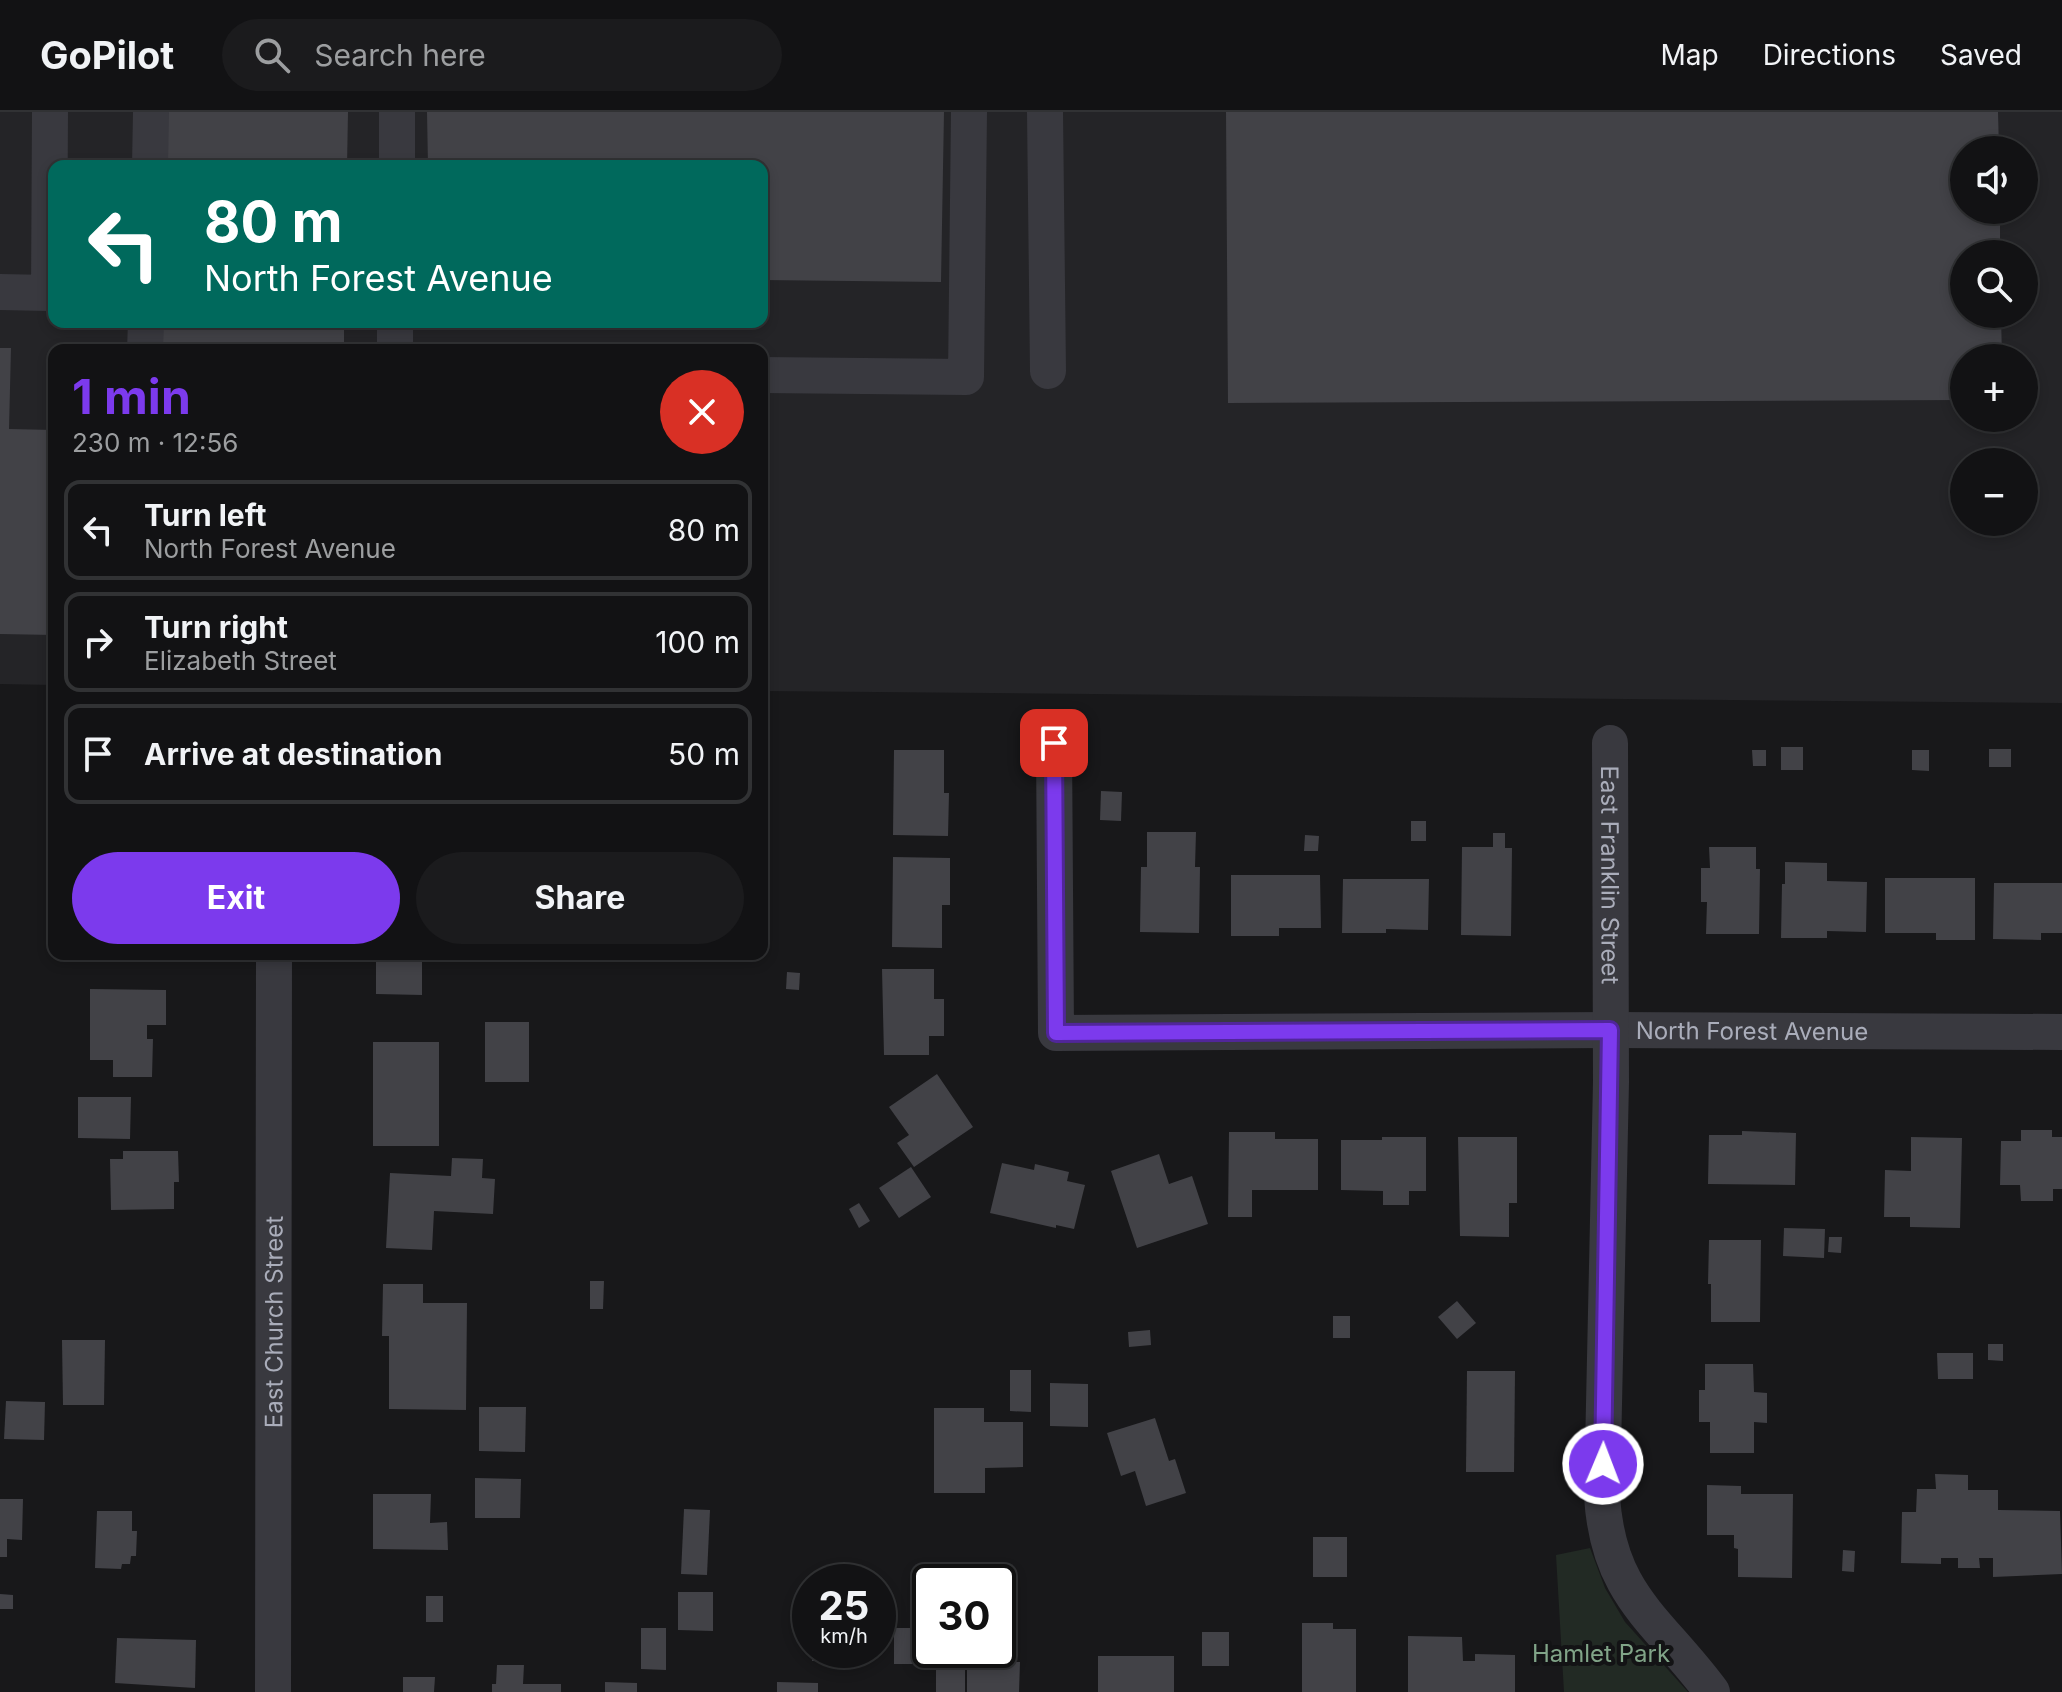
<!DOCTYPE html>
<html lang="en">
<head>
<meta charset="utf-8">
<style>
  body { margin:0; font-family:Inter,sans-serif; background:#1b1b1d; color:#f1f3f6; height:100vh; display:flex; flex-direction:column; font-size:30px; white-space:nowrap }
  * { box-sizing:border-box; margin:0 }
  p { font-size:26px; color:#9c9ea0 }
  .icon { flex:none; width:44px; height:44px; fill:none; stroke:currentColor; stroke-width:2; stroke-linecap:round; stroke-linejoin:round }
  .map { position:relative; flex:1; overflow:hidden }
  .panel { position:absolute; left:48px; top:232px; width:720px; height:616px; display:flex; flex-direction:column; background:#121214; border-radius:16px; box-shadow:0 4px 12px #0003,0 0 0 2px #313234 }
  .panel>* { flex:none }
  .guide { position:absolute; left:48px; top:48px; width:720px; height:168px; border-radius:16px; box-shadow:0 4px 12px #0003,0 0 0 2px #313234; background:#00695c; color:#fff; overflow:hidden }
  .buttons { position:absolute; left:1950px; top:24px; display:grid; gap:16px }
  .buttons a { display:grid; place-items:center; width:88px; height:88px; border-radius:50%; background:#121214; box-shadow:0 4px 12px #0003,0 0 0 2px #313234; font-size:40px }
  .speed { position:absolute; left:792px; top:1452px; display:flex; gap:16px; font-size:40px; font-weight:700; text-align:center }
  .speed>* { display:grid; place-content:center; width:104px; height:104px; border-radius:50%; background:#121214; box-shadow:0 4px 12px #0003,0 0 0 2px #313234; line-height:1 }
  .speed small { font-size:20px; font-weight:400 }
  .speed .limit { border:4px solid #111; border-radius:12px; background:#fff; color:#111 }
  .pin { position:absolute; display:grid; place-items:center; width:68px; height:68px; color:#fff; margin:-34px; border-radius:16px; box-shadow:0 4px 12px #0006 }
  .me { position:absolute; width:88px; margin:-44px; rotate:1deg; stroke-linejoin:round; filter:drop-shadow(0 0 6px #0008) }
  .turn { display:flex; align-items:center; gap:28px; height:168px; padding:0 24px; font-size:36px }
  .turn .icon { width:104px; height:104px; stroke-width:2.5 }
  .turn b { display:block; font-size:56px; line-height:68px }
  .round { display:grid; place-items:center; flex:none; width:84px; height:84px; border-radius:42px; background:#1b1b1d }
  .summary { display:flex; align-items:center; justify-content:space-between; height:136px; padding:0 24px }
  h1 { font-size:48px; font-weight:700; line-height:60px; color:#7c3aed }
  .button { display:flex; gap:16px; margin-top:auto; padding:16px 24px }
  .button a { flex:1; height:92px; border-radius:48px; background:#7c3aed; color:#fff; font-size:32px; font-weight:700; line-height:92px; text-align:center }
  .button a+a { background:#1b1b1d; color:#f1f3f6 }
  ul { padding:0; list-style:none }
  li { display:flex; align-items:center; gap:24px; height:100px; margin:0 16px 12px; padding:0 8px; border:4px solid #313234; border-radius:16px }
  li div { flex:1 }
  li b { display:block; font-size:30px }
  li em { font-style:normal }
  header { display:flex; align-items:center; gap:48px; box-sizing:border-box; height:112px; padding:0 40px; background:#121214; border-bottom:2px solid #313234 }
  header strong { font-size:38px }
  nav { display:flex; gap:44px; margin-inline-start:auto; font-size:28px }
  .search { width:560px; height:72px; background:#1b1b1d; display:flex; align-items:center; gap:20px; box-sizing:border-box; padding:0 28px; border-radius:44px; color:#9c9ea0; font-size:30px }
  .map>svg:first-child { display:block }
  .built { fill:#242427; fill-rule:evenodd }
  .green { fill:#222a24 }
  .building { fill:#424247 }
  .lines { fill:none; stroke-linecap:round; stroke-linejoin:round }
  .minor { stroke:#39393f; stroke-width:36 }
  .route-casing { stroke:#51269a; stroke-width:20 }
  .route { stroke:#7c3aed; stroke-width:14 }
  .labels { text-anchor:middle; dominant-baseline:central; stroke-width:8; stroke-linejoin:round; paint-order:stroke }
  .street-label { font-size:24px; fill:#aaadba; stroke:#131315 }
  .park-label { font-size:24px; fill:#81a488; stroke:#131315 }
</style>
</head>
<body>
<header>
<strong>GoPilot</strong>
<div class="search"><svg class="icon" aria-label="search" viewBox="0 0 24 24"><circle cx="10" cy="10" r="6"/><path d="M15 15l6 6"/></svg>Search here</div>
<nav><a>Map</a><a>Directions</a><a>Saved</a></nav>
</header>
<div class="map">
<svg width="2062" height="1580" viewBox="0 0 2062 1580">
  <rect width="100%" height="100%" fill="#18181a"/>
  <!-- built -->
  <path class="built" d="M0 0H2062V591L762 579V238H54V573L0 572ZM1964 38H2024V98H1964ZM54 54H762V210H54ZM1964 142H2024V202H1964ZM1964 246H2024V306H1964ZM1964 350H2024V410H1964Z"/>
  <!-- green -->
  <path class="green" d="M1590 1436 1605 1476 1625 1510 1688 1580H1564L1556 1443Z"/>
  <!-- building -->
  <g class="building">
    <path d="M167 0H348L347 54H166Z"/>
    <path d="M427 0H944L941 170 762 168V54H428Z"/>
    <path d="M1226 0H1998L1999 38H1964V98H2000V142H1964V202H2001L2002 246H1964V288L1228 291Z"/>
    <path d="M163 210H344V238H162Z"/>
    <path d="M0 236H11L9 317 54 318V523L0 522Z"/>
    <rect x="1781" y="635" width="22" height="23"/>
    <rect x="1989" y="637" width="22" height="18"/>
    <path d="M894 638H944V681H949L948 724 893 723Z"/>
    <path d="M1752 638H1766V654H1753Z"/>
    <path d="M1912 638H1929V659L1912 658Z"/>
    <path d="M1101 679 1122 680 1121 709 1100 708Z"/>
    <rect x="1411" y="709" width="15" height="20"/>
    <path d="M1147 720H1196L1195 755H1200L1199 821 1140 820 1141 755H1147Z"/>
    <path d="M1493 721H1505V736H1512L1511 824 1461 823 1462 735H1493Z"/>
    <path d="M1305 723 1319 724 1318 739H1304Z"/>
    <path d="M1709 735H1756V757H1760L1759 822H1706L1707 790H1701V756H1710Z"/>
    <path d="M893 745 950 746V793H942V836L892 835Z"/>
    <path d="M1785 750 1827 751V769L1867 770 1866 820 1827 819V826H1781L1782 772H1785Z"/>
    <path d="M1231 763H1320L1321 816H1279V824H1231Z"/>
    <path d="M1885 766H1975V828H1936V821H1885Z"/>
    <path d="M1343 767H1429L1428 818 1386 817V821H1342Z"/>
    <path d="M1994 771H2062V821H2041V828L1993 827Z"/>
    <path d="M105 842H159V846H104Z"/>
    <path d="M378 842H425V846H422V883L376 882V847H378Z"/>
    <path d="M882 857H934V887H944V924H929V943H884Z"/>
    <path d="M787 860 800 861 799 878 786 877Z"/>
    <path d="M90 877 166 878V913H147V927H153L152 965H113V948H90Z"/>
    <rect x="485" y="910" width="44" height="60"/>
    <rect x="373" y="930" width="66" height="104"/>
    <path d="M937 962 973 1015 914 1055 897 1031 909 1023 889 995Z"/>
    <path d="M78 985H131L130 1027 78 1026Z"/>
    <path d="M2021 1018H2052V1025H2062V1077H2053V1089H2021L2020 1073H2000L2001 1029H2021Z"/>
    <path d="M1742 1019 1796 1021 1795 1073 1708 1072 1709 1023H1742Z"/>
    <path d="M1229 1020H1275V1027H1318V1078H1252V1105H1228Z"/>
    <path d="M1382 1025H1426V1079H1409V1093H1383V1079L1341 1078V1028H1382Z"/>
    <path d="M1458 1025H1517V1091H1509V1125L1460 1124Z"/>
    <path d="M1911 1025 1962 1026 1960 1116 1910 1115V1105H1884L1885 1058 1911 1059Z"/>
    <path d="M123 1039H178L179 1070H174V1097L111 1098 110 1047H123Z"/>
    <path d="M1159 1042 1169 1072 1192 1064 1208 1112 1137 1136 1111 1059Z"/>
    <path d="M452 1046 483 1047 482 1066 495 1067 493 1102 434 1099 432 1138 386 1136 390 1061 451 1064Z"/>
    <path d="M1002 1051 1034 1058 1035 1052 1069 1060 1067 1069 1085 1073 1074 1117 1056 1113V1116L990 1101Z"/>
    <path d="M911 1055 931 1085 899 1106 879 1076Z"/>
    <path d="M859 1091 870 1109 859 1116 849 1097Z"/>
    <path d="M1784 1116 1825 1117 1824 1146 1783 1144Z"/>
    <path d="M1829 1125H1842L1841 1141 1828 1140Z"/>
    <path d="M1709 1128H1761L1760 1210H1711V1172H1708Z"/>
    <path d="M590 1169H604L603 1197H590Z"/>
    <path d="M383 1172H423V1191H467L466 1298 389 1297V1224H382Z"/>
    <path d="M1457 1189 1476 1211 1457 1227 1438 1205Z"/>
    <rect x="1333" y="1204" width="17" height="22"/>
    <path d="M1150 1218 1151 1233 1129 1235 1128 1220Z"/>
    <path d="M62 1228H105L104 1293H63Z"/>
    <path d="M1988 1232H2003V1249L1988 1248Z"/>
    <path d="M1937 1241H1973V1267H1938Z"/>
    <path d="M1705 1252H1753L1754 1280 1767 1281V1311L1754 1310V1341H1710V1310H1699V1278H1705Z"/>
    <path d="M1010 1258H1031V1300L1010 1299Z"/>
    <path d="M1467 1259H1515L1514 1360H1466Z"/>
    <path d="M1050 1271 1088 1272V1315L1050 1314Z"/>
    <path d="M6 1289 45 1290 44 1328 4 1327Z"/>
    <path d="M479 1295H526L525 1340 479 1339Z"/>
    <path d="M934 1296H984V1310H1023V1355L985 1356V1381H934Z"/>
    <path d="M1155 1306 1169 1349 1175 1347 1186 1381 1146 1394 1135 1359 1121 1364 1107 1321Z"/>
    <path d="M1935 1362 1968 1363V1378H1998V1398L2060 1399 2062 1462 1993 1465V1446H1979L1980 1456H1958V1446H1941V1452L1901 1451 1902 1400H1916L1917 1377H1936Z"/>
    <path d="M475 1366 521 1367 520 1406H475Z"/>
    <path d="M1707 1373 1741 1374V1382H1793L1792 1466 1738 1465V1437L1734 1436V1423H1707Z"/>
    <path d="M373 1382H431L430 1411 447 1410 448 1438 373 1437Z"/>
    <path d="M0 1387H23L22 1428 7 1427V1445H0Z"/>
    <path d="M684 1397 710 1398 707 1463 681 1462Z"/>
    <path d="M97 1399H132V1419H137L136 1444H131L130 1452H122L121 1457 95 1456Z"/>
    <rect x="1313" y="1425" width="34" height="40"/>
    <path d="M1843 1438 1855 1439 1854 1460 1842 1459Z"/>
    <path d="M678 1480H713V1519L678 1518Z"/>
    <path d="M0 1482 13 1483V1497H0Z"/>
    <rect x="426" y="1484" width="17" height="26"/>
    <path d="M1302 1511H1333V1517H1356V1580H1302Z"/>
    <path d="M641 1516H666V1558L641 1557Z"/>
    <path d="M894 1516H930L929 1552H894Z"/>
    <rect x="1202" y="1520" width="27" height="34"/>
    <path d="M1408 1524 1462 1525 1463 1549H1475V1542L1515 1543V1580H1408Z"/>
    <path d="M117 1526 196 1528 195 1576 115 1571Z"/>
    <path d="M813 1538H844V1549H812Z"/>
    <rect x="1098" y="1544" width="76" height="36"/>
    <path d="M967 1550H1020L1019 1580H967Z"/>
    <path d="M497 1553H524L523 1572H561V1580H492V1572H496Z"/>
    <rect x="936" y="1556" width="29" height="24"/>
    <path d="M403 1565H435L434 1580H403Z"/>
    <path d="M605 1570 637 1571V1580H605Z"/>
    <path d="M777 1570 818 1571V1580H777Z"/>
  </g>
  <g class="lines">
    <!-- minor -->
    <g class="minor">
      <path d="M1045 0 1048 259"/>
      <path d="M150 54 151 0"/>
      <path d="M397 54V0"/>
      <path d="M0 180 49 181 50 0"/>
      <path d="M145 238 146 210"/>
      <path d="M395 238V210"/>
      <path d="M762 263 966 265 969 0"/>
      <path id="s1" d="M1054 631 1056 921 1610 918 2062 920"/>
      <path id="s2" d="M1610 631 1611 970 1602 1384C1608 1484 1658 1507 1712 1580"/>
      <path id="s3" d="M273 1580 274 842"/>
    </g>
  </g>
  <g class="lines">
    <defs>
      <path id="route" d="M1054 631 1056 921 1610 918 1603 1352"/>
    </defs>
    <!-- route casing -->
    <use href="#route" class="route-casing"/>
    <!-- route -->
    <use href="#route" class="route"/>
  </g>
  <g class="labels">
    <!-- street labels -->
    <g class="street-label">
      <text stroke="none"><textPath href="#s2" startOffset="132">East Franklin Street</textPath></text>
      <text stroke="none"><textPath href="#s1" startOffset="986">North Forest Avenue</textPath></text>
      <text stroke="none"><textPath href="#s3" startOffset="370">East Church Street</textPath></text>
    </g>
    <!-- park labels -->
    <g class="park-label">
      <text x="1601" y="1541">Hamlet Park</text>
    </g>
  </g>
</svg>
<div class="buttons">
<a><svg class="icon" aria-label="sound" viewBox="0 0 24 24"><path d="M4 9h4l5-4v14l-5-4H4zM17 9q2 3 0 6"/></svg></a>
<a><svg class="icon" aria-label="search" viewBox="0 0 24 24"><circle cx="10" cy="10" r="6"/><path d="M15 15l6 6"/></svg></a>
<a>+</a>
<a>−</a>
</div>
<div class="speed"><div>25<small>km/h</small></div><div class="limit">30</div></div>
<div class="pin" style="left:1054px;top:631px;background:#d93025"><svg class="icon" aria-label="arrive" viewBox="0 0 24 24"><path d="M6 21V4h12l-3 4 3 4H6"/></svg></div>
<svg class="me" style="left:1603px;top:1352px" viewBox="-20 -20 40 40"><circle r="17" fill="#7c3aed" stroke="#fff" stroke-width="3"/><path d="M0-11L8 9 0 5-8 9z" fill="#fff"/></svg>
<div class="guide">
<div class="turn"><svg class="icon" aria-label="left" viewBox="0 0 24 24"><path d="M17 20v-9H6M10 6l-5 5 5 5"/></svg><div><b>80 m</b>North Forest Avenue</div></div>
</div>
<section class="panel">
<div class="summary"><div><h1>1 min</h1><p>230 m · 12:56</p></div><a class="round" style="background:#d93025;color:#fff"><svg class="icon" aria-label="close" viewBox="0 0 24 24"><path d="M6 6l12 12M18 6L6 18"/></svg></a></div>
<ul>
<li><svg class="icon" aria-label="left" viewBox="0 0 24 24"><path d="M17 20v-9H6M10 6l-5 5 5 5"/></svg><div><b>Turn left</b><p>North Forest Avenue</p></div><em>80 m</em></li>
<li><svg class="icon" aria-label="right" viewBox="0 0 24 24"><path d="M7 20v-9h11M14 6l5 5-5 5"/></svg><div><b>Turn right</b><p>Elizabeth Street</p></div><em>100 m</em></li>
<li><svg class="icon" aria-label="arrive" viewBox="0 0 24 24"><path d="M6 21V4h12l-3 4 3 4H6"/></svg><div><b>Arrive at destination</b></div><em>50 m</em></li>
</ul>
<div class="button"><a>Exit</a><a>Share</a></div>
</section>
</div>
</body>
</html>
